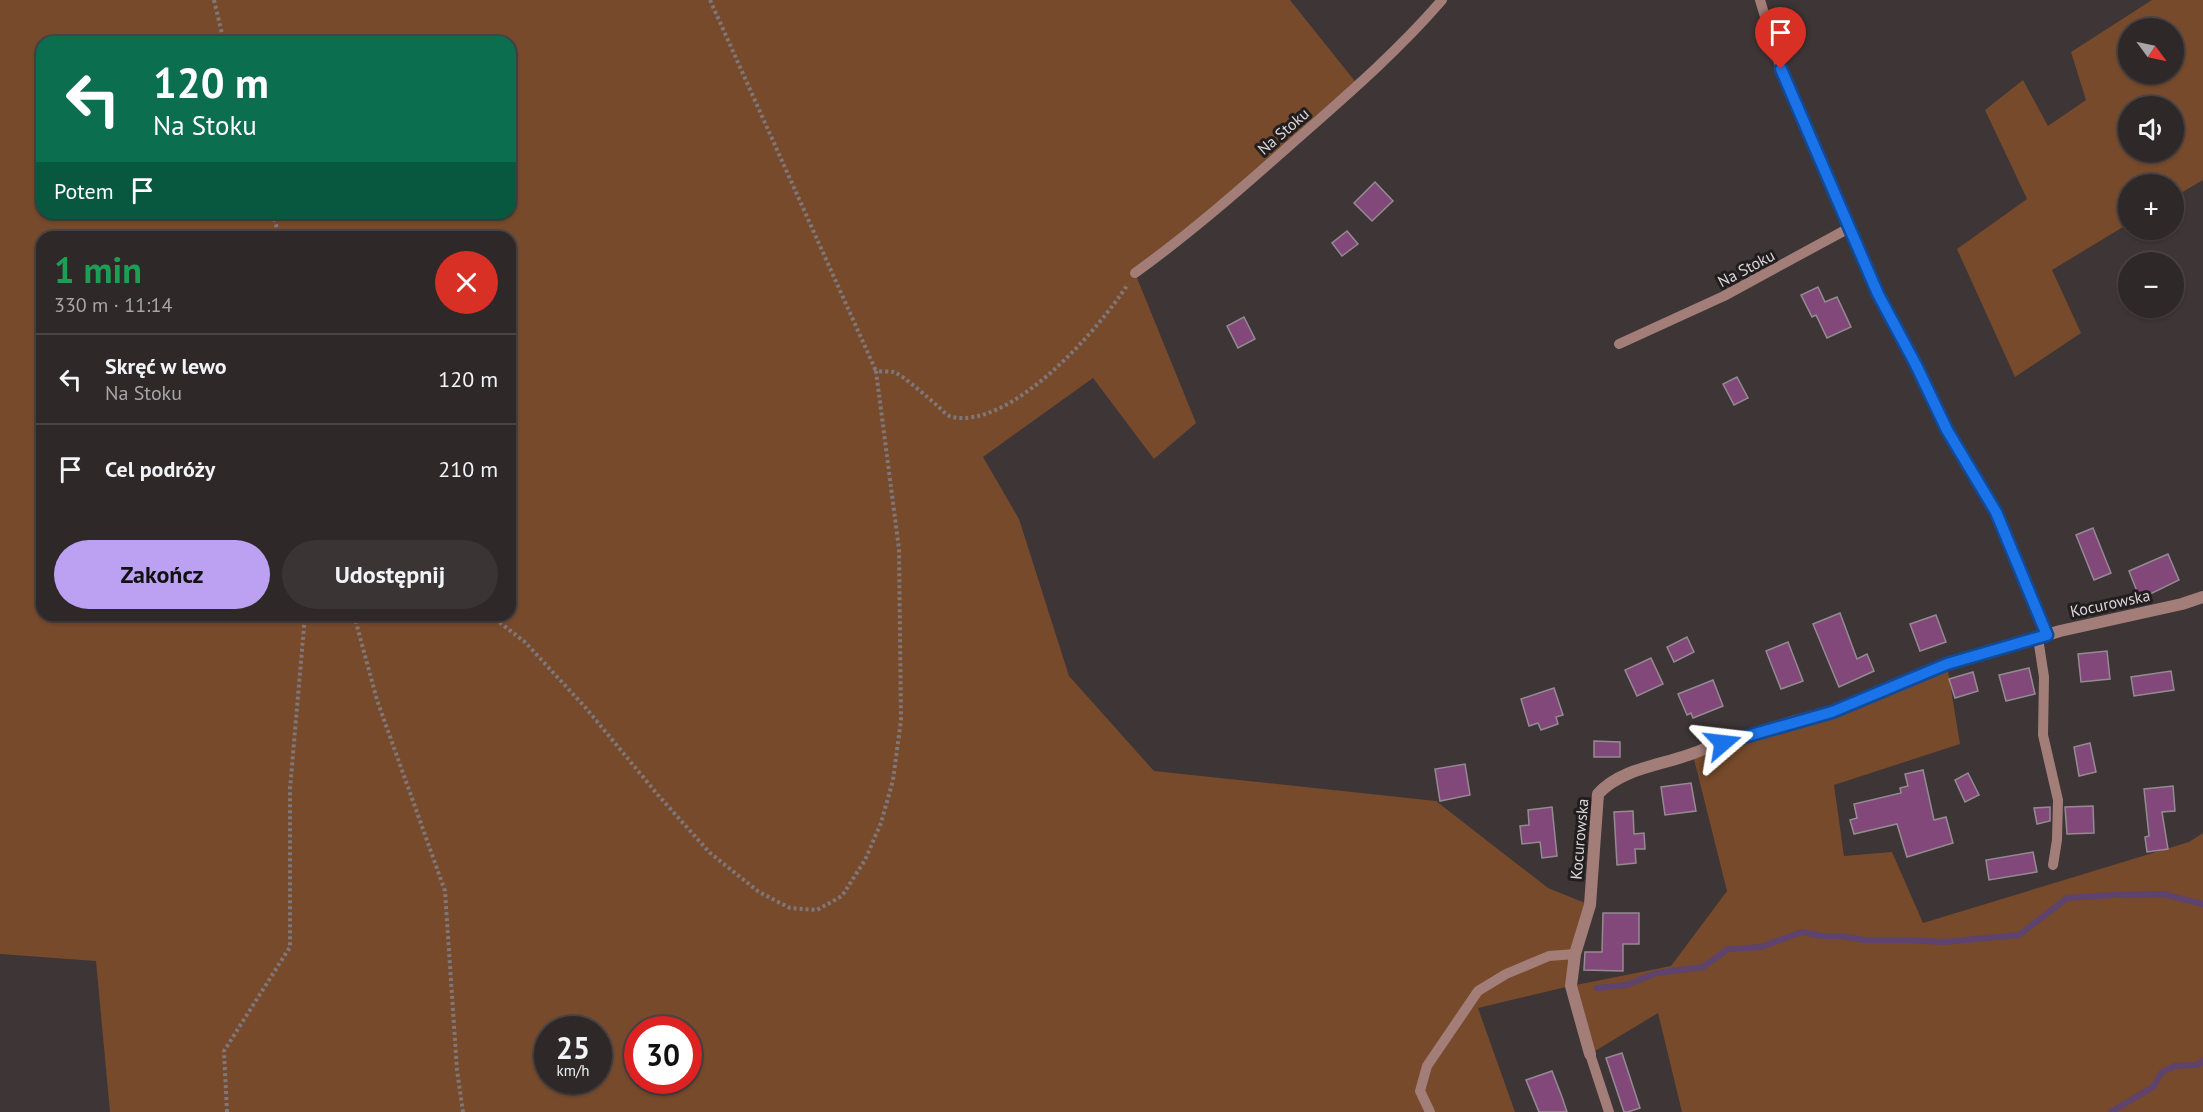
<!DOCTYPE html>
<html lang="pl">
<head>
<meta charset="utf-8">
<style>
  body { margin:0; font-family:"PT Sans",sans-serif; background:#3a3435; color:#f1f3f6; height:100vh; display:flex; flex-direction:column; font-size:22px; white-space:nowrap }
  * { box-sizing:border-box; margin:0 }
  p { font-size:20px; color:#a7a6a8 }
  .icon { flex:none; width:33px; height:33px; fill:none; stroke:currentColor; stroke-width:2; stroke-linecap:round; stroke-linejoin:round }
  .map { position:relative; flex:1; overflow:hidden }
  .sheet { position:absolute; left:36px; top:231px; width:480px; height:390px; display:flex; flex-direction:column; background:#2e2829; border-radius:18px; box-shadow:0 2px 4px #0004,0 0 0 2px #494446 }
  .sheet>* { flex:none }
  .hud { position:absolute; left:36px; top:36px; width:480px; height:183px; border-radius:18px; box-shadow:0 2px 4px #0004,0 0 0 2px #494446; background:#0b6e4f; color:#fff; overflow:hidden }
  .needle { width:39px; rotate:123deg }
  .tools { position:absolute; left:2118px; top:18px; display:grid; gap:12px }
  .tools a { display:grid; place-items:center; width:66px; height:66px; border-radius:50%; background:#2e2829; box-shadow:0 2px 4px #0004,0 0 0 2px #494446; font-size:30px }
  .speed { position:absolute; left:534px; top:1016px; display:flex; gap:12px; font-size:30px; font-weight:700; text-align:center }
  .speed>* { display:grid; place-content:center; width:78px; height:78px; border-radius:50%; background:#2e2829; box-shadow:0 2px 4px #0004,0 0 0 2px #494446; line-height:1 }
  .speed small { font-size:15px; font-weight:400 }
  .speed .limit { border:9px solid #d22; background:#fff; color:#111 }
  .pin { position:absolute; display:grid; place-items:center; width:51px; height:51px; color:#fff; margin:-62px -26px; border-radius:50% 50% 50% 0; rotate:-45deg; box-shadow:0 0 6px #0007 }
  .pin .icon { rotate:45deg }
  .me { position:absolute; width:66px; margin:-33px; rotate:73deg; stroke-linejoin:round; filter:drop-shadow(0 0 4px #0008) }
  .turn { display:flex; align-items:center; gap:21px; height:126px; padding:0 18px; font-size:27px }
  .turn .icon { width:78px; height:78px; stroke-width:2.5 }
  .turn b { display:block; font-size:42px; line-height:51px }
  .then { display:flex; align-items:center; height:57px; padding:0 18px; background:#0003; gap:12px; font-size:22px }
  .round { display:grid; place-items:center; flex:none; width:63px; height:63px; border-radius:32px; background:#3a3435 }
  .overview { display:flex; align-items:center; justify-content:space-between; height:102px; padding:0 18px }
  h1 { font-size:36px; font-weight:700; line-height:45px; color:#1e9e55 }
  .action { display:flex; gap:12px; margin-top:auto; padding:12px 18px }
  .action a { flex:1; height:69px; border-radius:36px; background:#bca0f2; color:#111; font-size:24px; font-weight:700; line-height:69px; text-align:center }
  .action a+a { background:#3a3435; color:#f1f3f6 }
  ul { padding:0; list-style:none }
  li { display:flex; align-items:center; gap:18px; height:90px; padding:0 18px; border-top:2px solid #494446 }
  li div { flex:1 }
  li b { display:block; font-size:22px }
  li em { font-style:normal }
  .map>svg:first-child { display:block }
  .green { fill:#764a2b; fill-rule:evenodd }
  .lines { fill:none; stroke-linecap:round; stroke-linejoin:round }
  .stream { stroke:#5d436e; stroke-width:6 }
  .building { fill:#83487a; stroke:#948b92; stroke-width:1.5 }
  .path { stroke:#7f7779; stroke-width:4; stroke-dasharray:3 3; stroke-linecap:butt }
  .lane { stroke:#a37e79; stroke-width:10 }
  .street { stroke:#a37e79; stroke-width:12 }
  .route-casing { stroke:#114b97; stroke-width:15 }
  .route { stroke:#1a73e8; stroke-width:10 }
  .labels { text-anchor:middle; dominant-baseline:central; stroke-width:6; stroke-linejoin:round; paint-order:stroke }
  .street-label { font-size:16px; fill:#dcd6d8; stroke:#221e1f }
</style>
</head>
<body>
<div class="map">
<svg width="2203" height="1112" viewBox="0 0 2203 1112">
  <rect width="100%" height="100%" fill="#3e3537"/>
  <!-- green -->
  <g class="green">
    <path d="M0 0H1290L1358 85 1135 273 1196 423 1154 459 1093 378 983 457 1019 519 1069 676 1154 771 1436 801 1548 888 1590 905 1571 986 1671 966 1727 891 1693 755 1947 665 1960 744 1834 785 1844 856 1892 852 1923 923 2189 842 2203 833V1112H1682L1658 1013 1590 1054 1570 986 1478 1008 1515 1112H110L96 961 0 954ZM42 42H510V213H42ZM42 237H510V615H42ZM548 1029H598V1080H548ZM638 1029H688V1080H638Z"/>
    <path d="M2152 0H2203V180L2174 197V184H2128V224L2052 270 2081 333 2015 377 1957 249 2027 199 1985 110 2023 80 2048 126 2086 100 2071 52ZM2174 28V74H2128V28ZM2174 106V152H2128V106Z"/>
  </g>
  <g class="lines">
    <!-- stream -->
    <g class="stream">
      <path d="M1597 988 1626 985 1657 973 1703 967 1728 949 1761 947 1802 932 1822 936H1841L1864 940H1912L1943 942 2019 935 2067 898 2112 895 2163 894 2203 904"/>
      <path d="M2111 1112 2153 1087 2162 1072 2175 1066 2197 1065 2203 1061"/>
    </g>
  </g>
  <!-- building -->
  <g class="building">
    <path d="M1375 182 1393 201 1372 221 1354 203Z"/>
    <path d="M1347 231 1358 244 1342 256 1332 243Z"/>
    <path d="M1818 287 1825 302 1837 297 1851 327 1827 338 1816 315 1812 317 1801 295Z"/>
    <path d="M1244 317 1255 339 1238 348 1227 326Z"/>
    <path d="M1737 377 1748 398 1734 405 1723 384Z"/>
    <path d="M2093 528 2111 573 2094 580 2076 535Z"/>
    <path d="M2168 554 2179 580 2140 599 2129 571Z"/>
    <path d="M1840 613 1857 659 1867 654 1874 671 1839 687 1813 624Z"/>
    <path d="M1936 615 1946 642 1920 651 1910 624Z"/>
    <path d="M1687 637 1694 652 1674 662 1667 647Z"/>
    <path d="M1788 642 1803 681 1781 689 1766 651Z"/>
    <path d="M2107 651 2110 679 2081 682 2078 654Z"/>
    <path d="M1651 658 1663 684 1637 696 1625 670Z"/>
    <path d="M2029 668 2035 694 2006 701 1999 675Z"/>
    <path d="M2171 671 2174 690 2134 696 2131 677Z"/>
    <path d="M1973 672 1978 691 1955 698 1949 679Z"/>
    <path d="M1713 680 1723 706 1693 718 1691 713 1687 715 1678 694Z"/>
    <path d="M1554 688 1563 715 1556 717 1558 724 1541 730 1538 723 1529 726 1521 699Z"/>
    <path d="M1594 741 1620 742V757H1594Z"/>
    <path d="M2090 743 2096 772 2079 776 2074 747Z"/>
    <path d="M1465 764 1470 795 1440 801 1435 769Z"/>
    <path d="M1923 770 1934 820 1946 817 1953 843 1907 857 1897 824 1854 834 1850 820 1857 818 1854 804 1901 793 1900 788 1908 786 1905 774Z"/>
    <path d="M1968 773 1979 795 1965 802 1955 780Z"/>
    <path d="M1691 783 1696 811 1665 815 1661 787Z"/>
    <path d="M2173 786 2175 811 2162 812 2168 849 2147 852 2145 837 2149 836 2144 789Z"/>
    <path d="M2093 806 2094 833 2067 834 2065 807Z"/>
    <path d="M1552 807 1557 856 1542 858 1540 842 1522 844 1520 826 1529 825 1528 810Z"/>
    <path d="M2050 807V821L2037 824 2034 808Z"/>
    <path d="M1633 811 1634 834 1644 833 1645 849H1635L1636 863 1617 865 1614 812Z"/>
    <path d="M2033 852 2037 872 1989 880 1986 860Z"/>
    <path d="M1603 913H1639V944H1623V971L1584 970 1585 952H1602Z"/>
    <path d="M1622 1053 1640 1108 1628 1112H1624L1606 1058Z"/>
    <path d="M1552 1071 1562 1097 1567 1112H1539L1526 1080Z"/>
  </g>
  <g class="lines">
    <!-- path -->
    <g class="path">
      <path d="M214 0 224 42"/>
      <path d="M710 0 876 371"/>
      <path d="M272 213 280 237"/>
      <path d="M354 615 377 700 445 891 457 1070 463 1112"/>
      <path d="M490 615 525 642 585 707 658 795 710 853 759 892 790 908 817 910 842 896 865 860 881 823 893 780 901 720 899 549 876 371C882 372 889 371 894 372 903 375 929 399 938 406 942 410 947 416 952 417 1012 429 1099 329 1128 284"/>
      <path d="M227 1112 224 1051 290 947V789L305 615"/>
    </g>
    <!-- lane -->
    <g class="lane">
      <path d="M1760 0 1781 69 1878 294 1916 365 1947 431 1996 512 2047 635"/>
      <path d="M1135 273C1192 232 1244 186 1297 139 1347 95 1398 51 1442 0"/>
      <path d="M1619 344 1724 296 1851 227"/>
      <path d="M2038 638 2044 677 2043 735 2058 800 2057 840 2053 865"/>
      <path d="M1590 1054 1609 1112"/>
      <path d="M1430 1112 1420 1091 1427 1066 1478 991 1506 974 1549 956 1575 954"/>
    </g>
    <!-- street -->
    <path class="street" d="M1590 1054 1571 986 1575 954 1590 905 1598 794C1624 765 1672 765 1706 748L1795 721 1832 712 1947 665 2060 631 2182 604 2203 597"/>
  </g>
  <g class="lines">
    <defs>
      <path id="route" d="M1723 743 1832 712 1947 664 2047 635 1996 512 1947 430 1916 365 1878 294 1781 69"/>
    </defs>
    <!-- route casing -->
    <use href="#route" class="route-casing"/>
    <!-- route -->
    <use href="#route" class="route"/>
  </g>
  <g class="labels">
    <!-- street labels -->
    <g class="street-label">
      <text transform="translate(1283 131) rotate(-41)">Na Stoku</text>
      <text transform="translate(1746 268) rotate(-28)">Na Stoku</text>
      <text transform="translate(2110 603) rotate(-12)">Kocurowska</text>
      <text transform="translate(1579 839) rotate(-85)">Kocurowska</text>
    </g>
  </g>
</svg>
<div class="tools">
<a><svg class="needle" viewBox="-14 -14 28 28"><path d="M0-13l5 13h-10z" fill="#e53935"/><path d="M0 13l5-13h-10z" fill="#a7a6a8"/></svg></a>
<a><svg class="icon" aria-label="sound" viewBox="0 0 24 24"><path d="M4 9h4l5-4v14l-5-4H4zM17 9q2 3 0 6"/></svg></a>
<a>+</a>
<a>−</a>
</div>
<div class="speed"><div>25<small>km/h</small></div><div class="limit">30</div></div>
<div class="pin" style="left:1781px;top:69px;background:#d93025"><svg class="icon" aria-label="arrive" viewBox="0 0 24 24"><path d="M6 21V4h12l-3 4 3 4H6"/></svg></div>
<svg class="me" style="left:1723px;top:743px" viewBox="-20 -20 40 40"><path d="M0-17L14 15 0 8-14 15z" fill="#1a73e8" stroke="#fff" stroke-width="4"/></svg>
<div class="hud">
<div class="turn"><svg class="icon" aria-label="left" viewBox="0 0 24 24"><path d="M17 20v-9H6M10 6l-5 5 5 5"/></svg><div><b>120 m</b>Na Stoku</div></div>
<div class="then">Potem<svg class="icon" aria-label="arrive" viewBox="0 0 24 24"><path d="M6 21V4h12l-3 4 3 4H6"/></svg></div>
</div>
<section class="sheet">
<div class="overview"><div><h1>1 min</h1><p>330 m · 11:14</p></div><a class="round" style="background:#d93025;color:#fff"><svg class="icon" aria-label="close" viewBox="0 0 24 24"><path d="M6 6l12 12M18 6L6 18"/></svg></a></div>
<ul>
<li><svg class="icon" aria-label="left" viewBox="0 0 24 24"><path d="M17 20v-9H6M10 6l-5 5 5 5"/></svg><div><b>Skręć w lewo</b><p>Na Stoku</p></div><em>120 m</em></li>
<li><svg class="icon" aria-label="arrive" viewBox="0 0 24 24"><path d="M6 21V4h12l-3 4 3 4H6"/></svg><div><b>Cel podróży</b></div><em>210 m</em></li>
</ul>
<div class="action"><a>Zakończ</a><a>Udostępnij</a></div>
</section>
</div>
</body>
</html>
